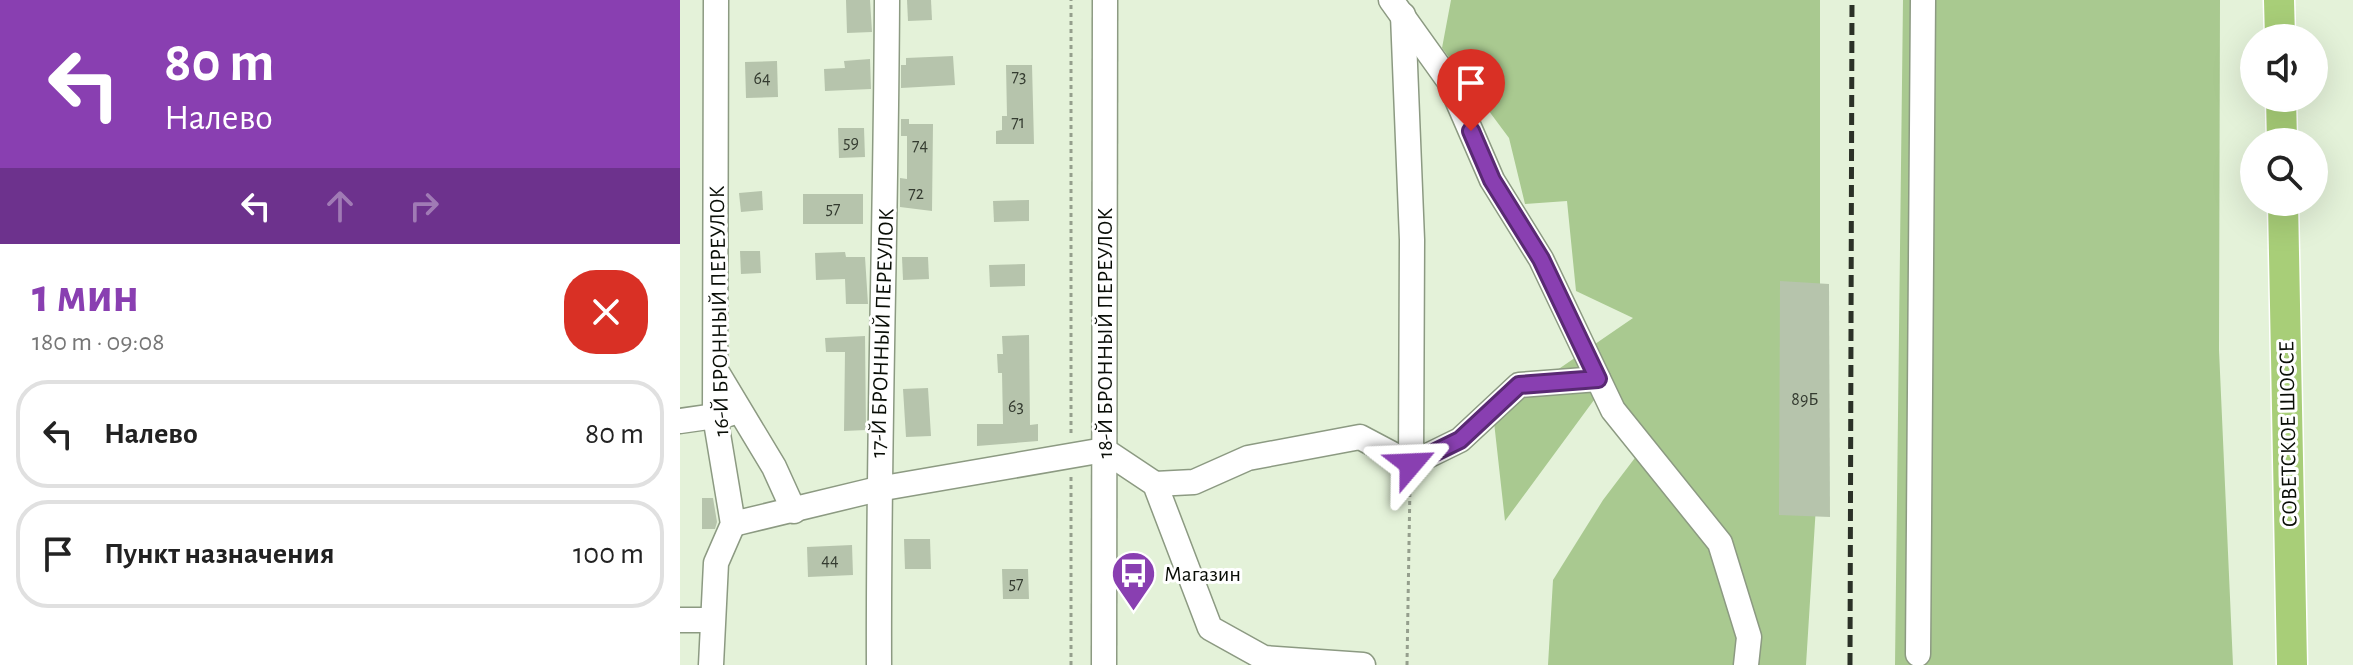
<!DOCTYPE html>
<html lang="ru">
<head>
<meta charset="utf-8">
<style>
  body { margin:0; font-family:"Alegreya Sans",sans-serif; background:#f2f2f2; color:#222; height:100vh; display:flex; flex-direction:column; font-size:30px; white-space:nowrap }
  * { box-sizing:border-box; margin:0 }
  p { font-size:26px; color:#767676 }
  .icon { flex:none; width:44px; height:44px; fill:none; stroke:currentColor; stroke-width:2; stroke-linecap:round; stroke-linejoin:round }
  .map { position:relative; flex:1; overflow:hidden }
  .drawer { display:flex; flex-direction:column; background:#fff; width:680px }
  .drawer>* { flex:none }
  .top-card { background:#893fb1; color:#fff; overflow:hidden }
  .fabs { position:absolute; left:1560px; top:24px; display:grid; gap:16px }
  .fabs a { display:grid; place-items:center; width:88px; height:88px; border-radius:50%; background:#fff; box-shadow:0 8px 32px #0002; font-size:40px }
  .pin { position:absolute; display:grid; place-items:center; width:68px; height:68px; color:#fff; margin:-82px -34px; border-radius:50% 50% 50% 0; rotate:-45deg; box-shadow:0 0 8px #0007 }
  .pin .icon { rotate:45deg }
  .me { position:absolute; width:88px; margin:-44px; rotate:64deg; stroke-linejoin:round; filter:drop-shadow(0 0 6px #0008) }
  .turn { display:flex; align-items:center; gap:28px; height:168px; padding:0 32px; font-size:36px }
  .turn .icon { width:104px; height:104px; stroke-width:2.5 }
  .turn b { display:block; font-size:56px; line-height:68px }
  .lanes { display:flex; align-items:center; height:76px; padding:0 32px; background:#0003; justify-content:center; gap:40px; direction:ltr }
  .lanes .off { opacity:.35 }
  .round { display:grid; place-items:center; flex:none; width:84px; height:84px; border-radius:32px; background:#f2f2f2 }
  .overview { display:flex; align-items:center; justify-content:space-between; height:136px; padding:0 32px }
  h1 { font-size:48px; font-weight:700; line-height:60px; color:#893fb1 }
  ul { padding:0; list-style:none }
  li { display:flex; align-items:center; gap:24px; height:108px; margin:0 16px 12px; padding:0 16px; border:4px solid #e0e0e0; border-radius:32px }
  li div { flex:1 }
  li b { display:block; font-size:30px }
  li em { font-style:normal }
  main { display:flex; flex:1; min-height:0 }
  .map>svg:first-child { display:block }
  .green { fill:#a9c990 }
  .building { fill:#b6c4ac }
  .lines { fill:none; stroke-linecap:round; stroke-linejoin:round }
  .minor-casing { stroke:#8c9a82; stroke-width:27 }
  .major-casing { stroke:#fff; stroke-width:33 }
  .path { stroke:#959f8d; stroke-width:3; stroke-dasharray:4 4; stroke-linecap:butt }
  .minor { stroke:#fff; stroke-width:24 }
  .major { stroke:#a8ce78; stroke-width:30 }
  .rail { stroke:#2b3127; stroke-width:5; stroke-dasharray:12 6; stroke-linecap:butt }
  .route-casing { stroke:#592973; stroke-width:20 }
  .route { stroke:#893fb1; stroke-width:14 }
  .labels { text-anchor:middle; dominant-baseline:central; stroke-width:6; stroke-linejoin:round; paint-order:stroke }
  .number-label { font-size:18px; fill:#343b30 }
  .street-label { font-size:22px; fill:#090d06; stroke:#fff }
  .poi-label { font-size:22px; fill:#090d06; stroke:#fff; text-anchor:start }
</style>
</head>
<body>
<main>
<section class="drawer">
<div class="top-card">
<div class="turn"><svg class="icon" aria-label="left" viewBox="0 0 24 24"><path d="M17 20v-9H6M10 6l-5 5 5 5"/></svg><div><b>80 m</b>Налево</div></div>
<div class="lanes"><svg class="icon" aria-label="left" viewBox="0 0 24 24"><path d="M17 20v-9H6M10 6l-5 5 5 5"/></svg><svg class="icon off" aria-label="ahead" viewBox="0 0 24 24"><path d="M12 20V5M6 11l6-6 6 6"/></svg><svg class="icon off" aria-label="right" viewBox="0 0 24 24"><path d="M7 20v-9h11M14 6l5 5-5 5"/></svg></div>
</div>
<div class="overview"><div><h1>1 мин</h1><p>180 m · 09:08</p></div><a class="round" style="background:#d93025;color:#fff"><svg class="icon" aria-label="close" viewBox="0 0 24 24"><path d="M6 6l12 12M18 6L6 18"/></svg></a></div>
<ul>
<li><svg class="icon" aria-label="left" viewBox="0 0 24 24"><path d="M17 20v-9H6M10 6l-5 5 5 5"/></svg><div><b>Налево</b></div><em>80 m</em></li>
<li><svg class="icon" aria-label="arrive" viewBox="0 0 24 24"><path d="M6 21V4h12l-3 4 3 4H6"/></svg><div><b>Пункт назначения</b></div><em>100 m</em></li>
</ul>
</section>
<div class="map">
<svg width="1673" height="665" viewBox="0 0 1673 665">
  <rect width="100%" height="100%" fill="#e4f2d9"/>
  <!-- green -->
  <g class="green">
    <path d="M771 0H1140V442L1126 665H868L873 580 923 500 970 438 925 385 825 521 814 422 835 399 953 318 896 291 887 201 845 204 829 138 762 48Z"/>
    <path d="M1223 0H1540L1539 350 1553 665H1215Z"/>
  </g>
  <!-- building -->
  <g class="building">
    <path d="M166 0H190L192 32 167 33Z"/>
    <path d="M227 0H251L252 20 228 21Z"/>
    <path d="M273 56 275 85 221 88V65H226V58Z"/>
    <path d="M190 59 191 89 145 91 144 69 165 68 164 61Z"/>
    <path d="M97 61 98 97 66 98 65 62Z"/>
    <path d="M326 65H352L354 144H316V131L322 130V116H327Z"/>
    <path d="M221 119H229V124H253L252 211 220 207V178L227 179V136H221Z"/>
    <path d="M158 128H184L185 157 159 158Z"/>
    <path d="M82 191 83 210 61 212 59 193Z"/>
    <rect x="123" y="194" width="60" height="30"/>
    <path d="M349 200V221L314 222 313 201Z"/>
    <path d="M60 251H80L81 273 61 274Z"/>
    <path d="M165 252 166 257H185L188 304H166L165 279 136 280 135 253Z"/>
    <path d="M222 257H248L249 279 223 280Z"/>
    <path d="M345 264V286L310 287 309 265Z"/>
    <path d="M1100 281 1149 284 1150 517 1099 515Z"/>
    <path d="M349 335 350 425 358 424V441L297 446V424H323L322 373H318L317 354H323L322 336Z"/>
    <path d="M185 336 186 430 164 431 165 352H146L145 338Z"/>
    <path d="M248 388 251 436 226 437 223 389Z"/>
    <path d="M22 498H33L37 522 35 529H22Z"/>
    <path d="M224 539H250L251 569H225Z"/>
    <path d="M172 545 173 575 128 577 127 547Z"/>
    <path d="M322 569H348L349 599H323Z"/>
  </g>
  <g class="lines">
    <defs>
      <g id="minor">
        <path d="M711 0 769 81 812 180 861 259 933 410 1040 543 1069 637 1066 665"/>
        <path d="M723 15 732 240 731 464"/>
        <path d="M38 374 94 467 114 511"/>
        <path d="M0 421 49 414"/>
        <path d="M475 484 514 482 568 458 680 437 731 464 780 440 839 385 918 379"/>
        <path d="M53 524 198 489 424 450 475 484 530 628 584 658 683 665"/>
        <path d="M0 620H30"/>
        <path d="M1238 654 1243 0"/>
        <path d="M31 665 36 563 53 524 35 416 36 0"/>
        <path d="M199 665C198 443 206 222 207 0"/>
        <path d="M424 665 425 0"/>
      </g>
      <g id="major">
        <path d="M1599 0 1600 38"/>
        <path d="M1601 98 1602 142"/>
        <path d="M1603 202 1612 665"/>
      </g>
    </defs>
    <!-- minor casing -->
    <use href="#minor" class="minor-casing"/>
    <!-- major casing -->
    <use href="#major" class="major-casing"/>
    <!-- path -->
    <g class="path">
      <path d="M391 433V0"/>
      <path d="M391 665V477"/>
      <path d="M727 665 730 484"/>
    </g>
    <!-- minor -->
    <use href="#minor" class="minor"/>
    <!-- major -->
    <use href="#major" class="major"/>
    <!-- rail -->
    <path class="rail" d="M1170 665 1172 0"/>
  </g>
  <g class="lines">
    <defs>
      <path id="route" d="M731 464 780 440 839 385 918 379 861 259 812 180 791 131"/>
    </defs>
    <!-- route casing -->
    <use href="#route" class="route-casing"/>
    <!-- route -->
    <use href="#route" class="route"/>
  </g>
  <!-- icons -->
  <defs>
    <symbol id="bus-pin" viewBox="-11 -11 22 30"><path d="M0 17L-7.5 6A9.5 9.5 0 1 1 7.5 6Z" fill="#893fb1" stroke="#fff"/><path d="M-5-6H5V4H4V6H2V4H-2V6H-4V4H-5ZM-3.5-4V0h7V-4ZM-3.5 1.2v1.5H-2V1.2ZM2 1.2v1.5H3.5V1.2Z" fill="#fff"/></symbol>
  </defs>
  <g fill-rule="evenodd">
    <use href="#bus-pin" x="428" y="548" width="51" height="69"/>
  </g>
  <g class="labels">
    <!-- number labels -->
    <g class="number-label">
      <text x="339" y="77">73</text>
      <text x="82" y="79">64</text>
      <text x="338" y="123">71</text>
      <text x="171" y="143">59</text>
      <text x="240" y="146">74</text>
      <text x="236" y="194">72</text>
      <text x="153" y="209">57</text>
      <text x="1125" y="400">89Б</text>
      <text x="336" y="407">63</text>
      <text x="150" y="561">44</text>
      <text x="336" y="584">57</text>
    </g>
    <!-- street labels -->
    <g class="street-label">
      <text transform="translate(39 311) rotate(-91)">16-Й БРОННЫЙ ПЕРЕУЛОК</text>
      <text transform="translate(202 333) rotate(-88)">17-Й БРОННЫЙ ПЕРЕУЛОК</text>
      <text transform="translate(425 333) rotate(-90)">18-Й БРОННЫЙ ПЕРЕУЛОК</text>
      <text transform="translate(1608 434) rotate(-91)">СОВЕТСКОЕ ШОССЕ</text>
    </g>
    <!-- poi labels -->
    <g class="poi-label">
      <text x="484" y="574">Магазин</text>
    </g>
  </g>
</svg>
<div class="fabs">
<a><svg class="icon" aria-label="sound" viewBox="0 0 24 24"><path d="M4 9h4l5-4v14l-5-4H4zM17 9q2 3 0 6"/></svg></a>
<a><svg class="icon" aria-label="search" viewBox="0 0 24 24"><circle cx="10" cy="10" r="6"/><path d="M15 15l6 6"/></svg></a>
</div>
<div class="pin" style="left:791px;top:131px;background:#d93025"><svg class="icon" aria-label="arrive" viewBox="0 0 24 24"><path d="M6 21V4h12l-3 4 3 4H6"/></svg></div>
<svg class="me" style="left:731px;top:464px" viewBox="-20 -20 40 40"><path d="M0-17L14 15 0 8-14 15z" fill="#893fb1" stroke="#fff" stroke-width="4"/></svg>
</div>
</main>
</body>
</html>
